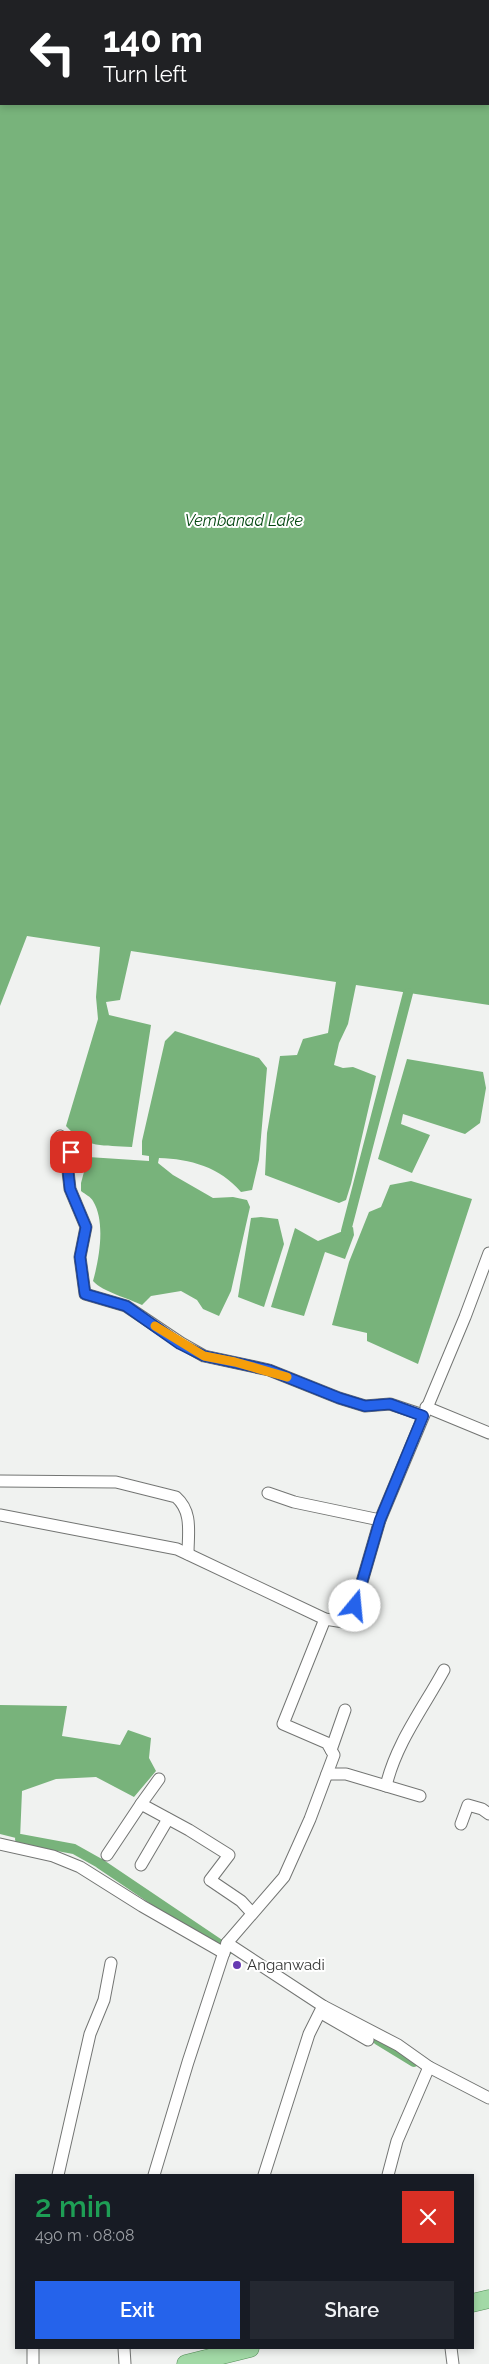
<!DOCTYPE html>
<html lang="en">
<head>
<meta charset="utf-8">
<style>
  body { margin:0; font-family:Raleway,sans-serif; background:#242831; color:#f1f3f6; height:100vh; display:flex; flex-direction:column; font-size:19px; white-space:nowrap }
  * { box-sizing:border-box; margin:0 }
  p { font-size:16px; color:#9ea1a6 }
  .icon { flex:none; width:28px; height:28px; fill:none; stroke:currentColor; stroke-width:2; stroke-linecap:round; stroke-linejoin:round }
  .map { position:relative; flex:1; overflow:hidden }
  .details { position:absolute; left:15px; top:2174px; width:459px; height:175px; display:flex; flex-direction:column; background:#171b24; border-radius:0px; box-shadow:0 2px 8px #0003 }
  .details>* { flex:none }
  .guide { position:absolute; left:0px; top:0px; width:490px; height:105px; box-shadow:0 2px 8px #0003; background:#202124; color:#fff; overflow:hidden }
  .pin { position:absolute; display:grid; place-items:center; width:42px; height:42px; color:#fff; margin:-21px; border-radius:10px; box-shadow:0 2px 8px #0006 }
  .me { position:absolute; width:55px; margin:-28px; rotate:17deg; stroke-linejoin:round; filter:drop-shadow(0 0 4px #0008) }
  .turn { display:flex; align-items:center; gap:18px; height:105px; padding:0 20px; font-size:22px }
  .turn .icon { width:65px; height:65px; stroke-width:2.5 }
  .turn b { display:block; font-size:35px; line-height:42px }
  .round { display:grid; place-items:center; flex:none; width:52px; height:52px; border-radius:0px; background:#242831 }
  .summary { display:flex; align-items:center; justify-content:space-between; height:85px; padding:0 20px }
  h1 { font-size:30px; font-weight:600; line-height:38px; color:#1e9e55 }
  .primary-button { display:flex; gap:10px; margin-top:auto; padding:10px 20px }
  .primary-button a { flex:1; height:58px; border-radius:0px; background:#2563eb; color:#fff; font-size:20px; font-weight:600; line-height:58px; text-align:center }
  .primary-button a+a { background:#242831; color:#f1f3f6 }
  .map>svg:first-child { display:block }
  .water { fill:#78b37b; fill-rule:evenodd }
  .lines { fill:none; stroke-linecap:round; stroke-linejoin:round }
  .canal { stroke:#78b37b; stroke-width:10 }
  .minor-casing { stroke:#737573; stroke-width:13 }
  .primary-casing { stroke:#538f57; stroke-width:19 }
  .minor { stroke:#fff; stroke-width:11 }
  .primary { stroke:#a2d9a6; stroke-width:18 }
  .route-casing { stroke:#184099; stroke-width:12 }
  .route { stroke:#2563eb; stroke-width:9 }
  .slow { stroke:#f59e0b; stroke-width:9 }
  .poi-dot { fill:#663ab2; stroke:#fff; stroke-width:2 }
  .labels { text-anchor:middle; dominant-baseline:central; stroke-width:4; stroke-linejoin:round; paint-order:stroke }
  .poi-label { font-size:15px; fill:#343534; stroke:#fff; text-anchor:start }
  .water-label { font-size:16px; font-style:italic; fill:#044811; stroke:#fff }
</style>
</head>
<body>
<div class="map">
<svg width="489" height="2364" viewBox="0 0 489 2364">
  <rect width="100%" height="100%" fill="#f0f2f0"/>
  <!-- water -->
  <g class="water">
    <path d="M0 0H489V1005L356 985 348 1024 339 1043 334 1065 343 1068 353 1067 376 1076 351 1184 346 1200 339 1203 265 1175 267 1133 280 1056 297 1055 303 1039 328 1033 336 982 131 951 120 1000 106 1002 109 1015 151 1025 132 1147C103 1145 87 1149 66 1126L98 1019 96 997 100 947 27 936 0 1006ZM1 1H489V104H1Z"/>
    <path d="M175 1031 259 1058 267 1068 259 1160 252 1190 241 1192C220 1167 190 1159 159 1158L158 1163 173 1175 213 1198 233 1197 247 1200 250 1207 231 1291 219 1316 203 1309 197 1300 181 1291 151 1296 142 1305C128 1298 103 1292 93 1281 99 1260 106 1222 93 1201 91 1197 85 1194 81 1191V1183L88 1157 149 1161V1156L142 1155V1141L165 1041Z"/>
    <path d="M407 1059 483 1072 486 1088 480 1123 465 1134 403 1114 401 1124 430 1135 412 1173 378 1159Z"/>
    <path d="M411 1181 472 1199 418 1364 367 1341V1333L332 1325 349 1262 369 1212 381 1207 390 1185Z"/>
    <path d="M261 1217 278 1219 284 1244 264 1307 238 1297 251 1218Z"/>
    <path d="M353 1227 354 1235 345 1259 325 1252 304 1316 271 1307 295 1228 318 1241Z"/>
    <path d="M0 1705 67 1706 62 1736 120 1745 128 1730 151 1738 149 1758 156 1771 134 1797 96 1777 56 1779 22 1791 20 1839 0 1834Z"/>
  </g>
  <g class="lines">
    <!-- canal -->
    <g class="canal">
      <path d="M346 1231 408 993"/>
      <path d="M20 1839 74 1849 99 1863 228 1950"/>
      <path d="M378 2040 414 2062"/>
    </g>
    <defs>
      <g id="minor">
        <path d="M60 1136 71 1152 68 1171 70 1189 86 1227 80 1257 85 1294 126 1306 181 1343 204 1356 269 1370 339 1398 365 1406 390 1404 423 1415"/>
        <path d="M426 1407 489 1433"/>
        <path d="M0 1481 116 1482 176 1497C193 1512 188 1533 188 1554"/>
        <path d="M268 1493 294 1502 380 1520"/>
        <path d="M0 1515 177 1549 325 1619 350 1623 380 1520 465 1317 489 1253"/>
        <path d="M331 1750 345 1710"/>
        <path d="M327 1774H346L420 1796"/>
        <path d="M159 1779 141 1804 189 1830 229 1855 210 1880 241 1901 252 1913"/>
        <path d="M386 1786C396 1743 424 1707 444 1670"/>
        <path d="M461 1824 468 1805 482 1809 489 1814"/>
        <path d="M0 1844 53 1856 80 1867 142 1906 224 1953"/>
        <path d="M107 1855 141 1804"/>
        <path d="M141 1865 168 1819"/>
        <path d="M227 1943 323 2006 398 2045 429 2067 489 2098"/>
        <path d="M323 2014 368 2040"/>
        <path d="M58 2175 90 2034 104 2000 111 1963"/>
        <path d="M154 2175 188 2062 227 1943 284 1877 310 1819 334 1755 327 1743 283 1724 325 1619"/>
        <path d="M264 2175 309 2034 323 2006"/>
        <path d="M388 2175 397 2141 429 2067"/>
        <path d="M124 2348 125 2364"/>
        <path d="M451 2348 453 2364"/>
        <path d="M33 2364V2348"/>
      </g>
      <g id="primary">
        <path d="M472 2303 489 2299"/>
        <path d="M186 2364 250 2348"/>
      </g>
    </defs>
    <!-- minor casing -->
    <use href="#minor" class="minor-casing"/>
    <!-- primary casing -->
    <use href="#primary" class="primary-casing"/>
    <!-- minor -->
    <use href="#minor" class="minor"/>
    <!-- primary -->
    <use href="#primary" class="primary"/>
  </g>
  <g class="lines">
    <defs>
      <path id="route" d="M71 1152 68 1171 70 1189 86 1227 80 1257 85 1294 126 1306 180 1344 204 1356 269 1370 339 1398 365 1406 390 1404 423 1416 380 1520 355 1606"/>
    </defs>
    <!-- route casing -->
    <use href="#route" class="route-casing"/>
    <!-- route -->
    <use href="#route" class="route"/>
    <!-- slow -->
    <path class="slow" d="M155 1326 204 1356 235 1362 287 1377"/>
  </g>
  <!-- markers -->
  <circle class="poi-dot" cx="237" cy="1965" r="5"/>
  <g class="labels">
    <!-- poi labels -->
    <g class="poi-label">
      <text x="247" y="1965">Anganwadi</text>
    </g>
    <!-- water labels -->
    <g class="water-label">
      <text x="244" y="520">Vembanad Lake</text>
    </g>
  </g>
</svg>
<div class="pin" style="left:71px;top:1152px;background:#d93025"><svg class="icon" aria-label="arrive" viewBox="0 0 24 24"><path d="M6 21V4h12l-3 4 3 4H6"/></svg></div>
<svg class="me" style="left:355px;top:1606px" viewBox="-20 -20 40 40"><circle r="19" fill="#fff"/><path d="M0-13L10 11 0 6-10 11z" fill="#2563eb"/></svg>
<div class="guide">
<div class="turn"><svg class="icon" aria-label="left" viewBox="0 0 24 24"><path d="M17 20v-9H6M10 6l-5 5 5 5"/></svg><div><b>140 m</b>Turn left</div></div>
</div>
<section class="details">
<div class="summary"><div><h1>2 min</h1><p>490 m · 08:08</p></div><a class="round" style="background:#d93025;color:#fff"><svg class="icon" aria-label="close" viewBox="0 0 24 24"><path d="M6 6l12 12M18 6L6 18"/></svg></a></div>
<div class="primary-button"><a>Exit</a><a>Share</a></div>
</section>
</div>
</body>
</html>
